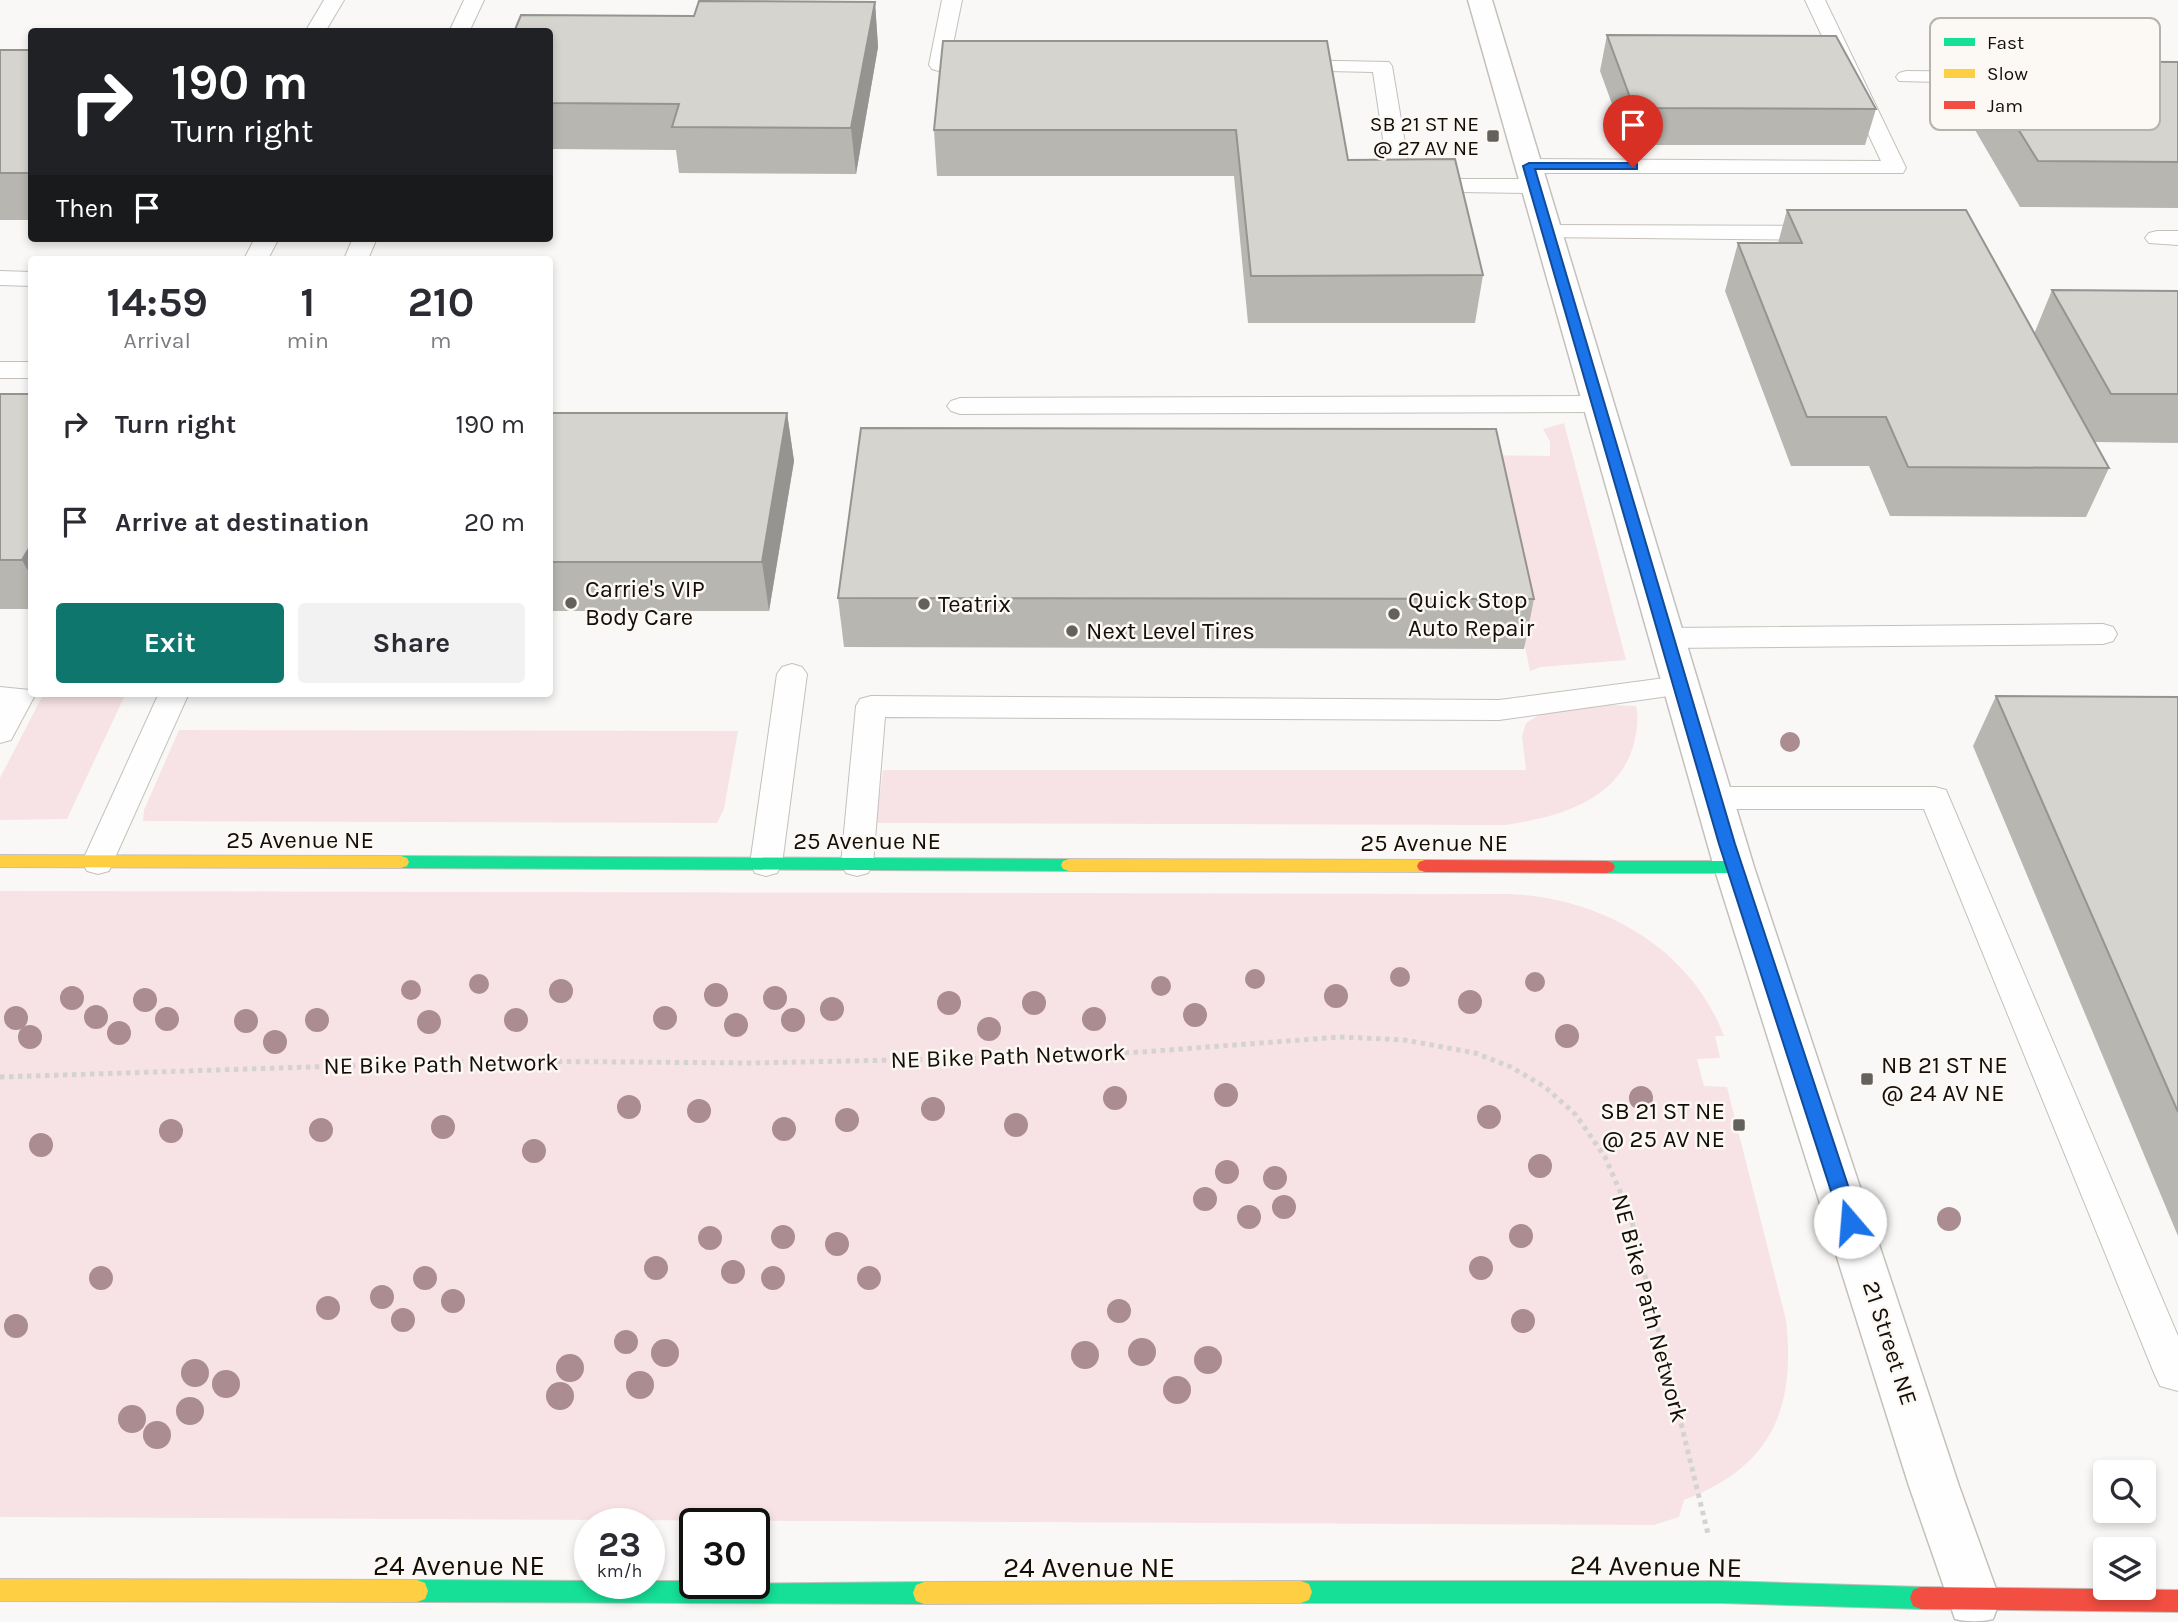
<!DOCTYPE html>
<html lang="en">
<head>
<meta charset="utf-8">
<style>
  body { margin:0; font-family:Karla,sans-serif; background:#f2f2f3; color:#2b2b33; height:100vh; display:flex; flex-direction:column; font-size:26px; white-space:nowrap }
  * { box-sizing:border-box; margin:0 }
  p { font-size:23px; color:#7c7c81 }
  .icon { flex:none; width:38px; height:38px; fill:none; stroke:currentColor; stroke-width:2; stroke-linecap:round; stroke-linejoin:round }
  .map { position:relative; flex:1; overflow:hidden }
  .details { position:absolute; left:28px; top:256px; width:525px; height:441px; display:flex; flex-direction:column; background:#fff; border-radius:7px; box-shadow:0 4px 10px #0003 }
  .details>* { flex:none }
  .top-card { position:absolute; left:28px; top:28px; width:525px; height:214px; border-radius:7px; box-shadow:0 4px 10px #0003; background:#202124; color:#fff; overflow:hidden }
  .fabs { position:absolute; left:2093px; top:1460px; display:grid; gap:14px }
  .fabs a { display:grid; place-items:center; width:63px; height:63px; border-radius:7px; background:#fff; box-shadow:0 4px 10px #0003; font-size:35px }
  .speed { position:absolute; left:574px; top:1508px; display:flex; gap:14px; font-size:35px; font-weight:700; text-align:center }
  .speed>* { display:grid; place-content:center; width:91px; height:91px; border-radius:50%; background:#fff; box-shadow:0 4px 10px #0003; line-height:1 }
  .speed small { font-size:18px; font-weight:400 }
  .speed .limit { border:4px solid #111; border-radius:10px; background:#fff; color:#111 }
  .pin { position:absolute; display:grid; place-items:center; width:60px; height:60px; color:#fff; margin:-72px -30px; border-radius:50% 50% 50% 0; rotate:-45deg; box-shadow:0 0 7px #0007 }
  .pin .icon { rotate:45deg }
  .me { position:absolute; width:77px; margin:-38px; rotate:342deg; stroke-linejoin:round; filter:drop-shadow(0 0 5px #0008) }
  .turn { display:flex; align-items:center; gap:24px; height:147px; padding:0 28px; font-size:32px }
  .turn .icon { width:91px; height:91px; stroke-width:2.5 }
  .turn b { display:block; font-size:49px; line-height:60px }
  .then { display:flex; align-items:center; height:66px; padding:0 28px; background:#0003; gap:14px; font-size:26px }
  .eta { display:flex; justify-content:space-evenly; align-items:center; height:119px; text-align:center }
  .eta b { font-size:42px; font-weight:700; line-height:49px }
  .cta { display:flex; gap:14px; margin-top:auto; padding:14px 28px }
  .cta a { flex:1; height:80px; border-radius:7px; background:#0f766e; color:#fff; font-size:28px; font-weight:700; line-height:80px; text-align:center }
  .cta a+a { background:#f2f2f3; color:#2b2b33 }
  ul { padding:0; list-style:none }
  li { display:flex; align-items:center; gap:21px; height:98px; padding:0 28px }
  li div { flex:1 }
  li b { display:block; font-size:26px }
  li em { font-style:normal }
  .map>svg:first-child { display:block }
  .green { fill:#f7e3e5 }
  .lines { fill:none; stroke-linecap:round; stroke-linejoin:round }
  .lane-casing { stroke:#c4c0bb; stroke-width:2 }
  .street-casing { stroke:#c4c0bb; stroke-width:3 }
  .fast-casing { stroke:#c4c0bb; stroke-width:2 }
  .slow-casing { stroke:#c4c0bb; stroke-width:2 }
  .jam-casing { stroke:#c4c0bb; stroke-width:2 }
  .path { stroke:#d5d3d2; stroke-width:5; stroke-dasharray:4.5 4.5; stroke-linecap:butt }
  .lane { fill:#fefefe; fill-rule:evenodd }
  .street { fill:#fefefe; fill-rule:evenodd }
  .fast { fill:#16e098; fill-rule:evenodd }
  .slow { fill:#ffcf43; fill-rule:evenodd }
  .jam { fill:#f24e42; fill-rule:evenodd }
  .tree { fill:#aa8c91 }
  .wall { fill:#b7b6b1 }
  .shaded-wall { fill:#959490 }
  .building { fill:#d5d4ce; stroke:#959490; stroke-width:2 }
  .route { fill:#1a73e8; stroke:#114b97; stroke-width:2 }
  .poi-dot { fill:#64605b; stroke:#fcf8f4; stroke-width:2.5 }
  .labels { text-anchor:middle; dominant-baseline:central; stroke-width:5; stroke-linejoin:round; paint-order:stroke }
  .far-poi-label { font-size:21px; fill:#140e07; stroke:#fcf8f4; text-anchor:end }
  .poi-label { font-size:24px; fill:#140e07; stroke:#fcf8f4; text-anchor:start }
  .street-label { font-size:24px; fill:#140e07; stroke:#fcf8f4 }
  .near-street-label { font-size:28px; fill:#140e07; stroke:#fcf8f4 }
  .key { fill:#fcf8f4; stroke:#b6b2ad; stroke-width:2 }
  .key-label { font-size:19px; fill:#140e07 }
</style>
</head>
<body>
<div class="map">
<svg width="2178" height="1622" viewBox="0 0 2178 1622">
  <rect width="100%" height="100%" fill="#faf8f6"/>
  <!-- green -->
  <g class="green">
    <path d="M1564 423 1626 660 1541 667 1530 671 1486 455 1550 456V442L1543 429Z"/>
    <path d="M44 693H126L67 819 0 820V778Z"/>
    <path d="M1583 704 1636 706C1639 720 1637 729 1634 743 1619 801 1558 817 1506 825L876 823 883 770H1526L1522 736 1526 723 1542 713Z"/>
    <path d="M179 730 738 731 724 809 717 823 143 821 144 810Z"/>
    <path d="M0 891 1511 894C1602 898 1691 948 1724 1036H1715L1720 1058 1697 1059 1704 1086 1727 1087 1786 1320C1796 1410 1771 1467 1684 1500L1679 1517 1654 1525 0 1517Z"/>
  </g>
  <g class="lines">
    <defs>
      <g id="lane">
        <path d="M324 0H344L325 32H305Z"/>
        <path d="M464 0H484L469 32H449Z"/>
        <path d="M942 0H962L950 59 988 61 991 65 988 69 939 71 932 69 929 65Z"/>
        <path d="M1805 0H1825L1906 168 1903 173H1529L1521 171 1518 166 1521 161 1529 159 1881 161Z"/>
        <path d="M1289 60 1389 62 1392 66 1411 179H1534L1542 181 1545 186 1542 191 1534 193 1393 191 1390 186 1373 72 1282 70 1279 66 1282 62Z"/>
        <path d="M1906 71 2013 72 2020 74 2023 78 2020 82 2013 84 1899 81 1896 77 1899 73Z"/>
        <path d="M1548 225 1823 226 1831 228 1835 233 1831 238 1823 240 1540 237 1536 232 1540 227Z"/>
        <path d="M2157 231H2178V245L2149 243 2145 238 2149 233Z"/>
        <path d="M255 238H279L268 259H244Z"/>
        <path d="M353 238H377L368 259H344Z"/>
        <path d="M0 271 32 272V286L0 285Z"/>
        <rect x="0" y="362" width="32" height="16"/>
        <path d="M1598 396 1607 399 1611 404 1607 409 1598 412 960 414 951 411 947 406 951 401 960 398Z"/>
        <path d="M2103 624 2113 627 2117 634 2113 641 2103 644 1666 648 1656 645 1652 638 1656 631 1666 628Z"/>
        <path d="M792 664 802 667 807 674 782 864 777 873 766 876 755 873 750 864 777 674 782 667Z"/>
        <path d="M1680 676 1690 679 1695 686 1690 693 1499 720 885 717 873 864 868 873 857 876 846 873 841 864 856 706 860 699 871 696 1499 700Z"/>
        <path d="M0 687 30 690 34 697 11 740 0 743Z"/>
        <path d="M159 693H189L109 871 98 874 87 871 82 862Z"/>
        <path d="M1713 787H1935L1946 790 2178 1336V1391L2160 1386 2154 1373 1924 809H1713L1702 806 1697 798 1702 790Z"/>
      </g>
      <path id="street" d="M1468 0H1492L1754 867 1959 1486 2000 1600 1993 1619C1981 1622 1967 1622 1955 1619L1909 1486 1714 867Z"/>
      <g id="fast">
        <path d="M401 856 1069 859 1075 861 1077 865 1075 869 1069 871 401 868 395 866 393 862 395 858Z"/>
        <path d="M1607 861H1734L1740 863 1742 867 1740 871 1734 873H1607L1601 871 1599 867 1601 863Z"/>
        <path d="M417 1580 590 1581V1584H649V1581H695V1584L924 1582 932 1585 935 1593 932 1601 924 1604 417 1602 409 1599 406 1591 409 1583Z"/>
        <path d="M1301 1581H1721L1921 1587 1929 1590 1932 1598 1929 1606 1921 1609 1721 1603H1301L1293 1600 1290 1592 1293 1584Z"/>
      </g>
      <g id="slow">
        <path d="M0 855 401 856 407 858 409 862 407 866 401 868 0 867Z"/>
        <path d="M1069 859 1425 860 1431 862 1433 866 1431 870 1425 872 1069 871 1063 869 1061 865 1063 861Z"/>
        <path d="M0 1579 417 1580 425 1583 428 1591 425 1599 417 1602 0 1601Z"/>
        <path d="M1301 1581 1309 1584 1312 1592 1309 1600 1301 1603 924 1604 916 1601 913 1593 916 1585 924 1582Z"/>
      </g>
      <g id="jam">
        <path d="M1425 860 1607 861 1613 863 1615 867 1613 871 1607 873 1425 872 1419 870 1417 866 1419 862Z"/>
        <path d="M1921 1587 2178 1590V1612L1921 1609 1913 1606 1910 1598 1913 1590Z"/>
      </g>
    </defs>
    <!-- lane casing -->
    <use href="#lane" class="lane-casing"/>
    <!-- street casing -->
    <use href="#street" class="street-casing"/>
    <!-- fast casing -->
    <use href="#fast" class="fast-casing"/>
    <!-- slow casing -->
    <use href="#slow" class="slow-casing"/>
    <!-- jam casing -->
    <use href="#jam" class="jam-casing"/>
    <!-- path -->
    <path class="path" d="M0 1077 496 1061 751 1063 996 1058 1142 1052 1340 1037 1405 1040 1475 1053 1511 1067 1545 1087 1576 1115 1605 1157 1630 1214 1708 1534"/>
    <!-- lane -->
    <use href="#lane" class="lane"/>
    <!-- street -->
    <use href="#street" class="street"/>
    <!-- fast -->
    <use href="#fast" class="fast"/>
    <!-- slow -->
    <use href="#slow" class="slow"/>
    <!-- jam -->
    <use href="#jam" class="jam"/>
  </g>
  <!-- trees -->
  <g class="tree">
    <circle cx="1790" cy="742" r="10"/>
    <circle cx="1400" cy="977" r="10"/>
    <circle cx="1255" cy="979" r="10"/>
    <circle cx="1535" cy="982" r="10"/>
    <circle cx="479" cy="984" r="10"/>
    <circle cx="1161" cy="986" r="10"/>
    <circle cx="561" cy="991" r="12"/>
    <circle cx="411" cy="990" r="10"/>
    <circle cx="716" cy="995" r="12"/>
    <circle cx="1336" cy="996" r="12"/>
    <circle cx="72" cy="998" r="12"/>
    <circle cx="775" cy="998" r="12"/>
    <circle cx="145" cy="1000" r="12"/>
    <circle cx="1470" cy="1002" r="12"/>
    <circle cx="949" cy="1003" r="12"/>
    <circle cx="1034" cy="1003" r="12"/>
    <circle cx="832" cy="1009" r="12"/>
    <circle cx="1195" cy="1015" r="12"/>
    <circle cx="96" cy="1017" r="12"/>
    <circle cx="16" cy="1018" r="12"/>
    <circle cx="665" cy="1018" r="12"/>
    <circle cx="167" cy="1019" r="12"/>
    <circle cx="1094" cy="1019" r="12"/>
    <circle cx="317" cy="1020" r="12"/>
    <circle cx="516" cy="1020" r="12"/>
    <circle cx="793" cy="1020" r="12"/>
    <circle cx="246" cy="1021" r="12"/>
    <circle cx="429" cy="1022" r="12"/>
    <circle cx="736" cy="1025" r="12"/>
    <circle cx="989" cy="1029" r="12"/>
    <circle cx="119" cy="1033" r="12"/>
    <circle cx="1567" cy="1036" r="12"/>
    <circle cx="30" cy="1037" r="12"/>
    <circle cx="275" cy="1042" r="12"/>
    <circle cx="1226" cy="1095" r="12"/>
    <circle cx="1115" cy="1098" r="12"/>
    <circle cx="1641" cy="1098" r="12"/>
    <circle cx="629" cy="1107" r="12"/>
    <circle cx="933" cy="1109" r="12"/>
    <circle cx="699" cy="1111" r="12"/>
    <circle cx="1489" cy="1117" r="12"/>
    <circle cx="847" cy="1120" r="12"/>
    <circle cx="1016" cy="1125" r="12"/>
    <circle cx="443" cy="1127" r="12"/>
    <circle cx="784" cy="1129" r="12"/>
    <circle cx="321" cy="1130" r="12"/>
    <circle cx="171" cy="1131" r="12"/>
    <circle cx="41" cy="1145" r="12"/>
    <circle cx="534" cy="1151" r="12"/>
    <circle cx="1540" cy="1166" r="12"/>
    <circle cx="1227" cy="1172" r="12"/>
    <circle cx="1275" cy="1178" r="12"/>
    <circle cx="1205" cy="1199" r="12"/>
    <circle cx="1284" cy="1207" r="12"/>
    <circle cx="1249" cy="1217" r="12"/>
    <circle cx="1949" cy="1219" r="12"/>
    <circle cx="1521" cy="1236" r="12"/>
    <circle cx="783" cy="1237" r="12"/>
    <circle cx="710" cy="1238" r="12"/>
    <circle cx="837" cy="1244" r="12"/>
    <circle cx="656" cy="1268" r="12"/>
    <circle cx="1481" cy="1268" r="12"/>
    <circle cx="733" cy="1272" r="12"/>
    <circle cx="101" cy="1278" r="12"/>
    <circle cx="425" cy="1278" r="12"/>
    <circle cx="773" cy="1278" r="12"/>
    <circle cx="869" cy="1278" r="12"/>
    <circle cx="382" cy="1297" r="12"/>
    <circle cx="453" cy="1301" r="12"/>
    <circle cx="328" cy="1308" r="12"/>
    <circle cx="1119" cy="1311" r="12"/>
    <circle cx="403" cy="1320" r="12"/>
    <circle cx="1523" cy="1321" r="12"/>
    <circle cx="16" cy="1326" r="12"/>
    <circle cx="626" cy="1342" r="12"/>
    <circle cx="1142" cy="1352" r="14"/>
    <circle cx="665" cy="1353" r="14"/>
    <circle cx="1085" cy="1355" r="14"/>
    <circle cx="1208" cy="1360" r="14"/>
    <circle cx="570" cy="1368" r="14"/>
    <circle cx="195" cy="1373" r="14"/>
    <circle cx="226" cy="1384" r="14"/>
    <circle cx="640" cy="1385" r="14"/>
    <circle cx="1177" cy="1390" r="14"/>
    <circle cx="560" cy="1396" r="14"/>
    <circle cx="190" cy="1411" r="14"/>
    <circle cx="132" cy="1419" r="14"/>
    <circle cx="157" cy="1435" r="14"/>
  </g>
  <!-- wall -->
  <g class="wall">
    <path d="M875 2 878 47 856 174 679 173 676 150 550 149V32L694 16Z"/>
    <path d="M1607 35 1876 109 1865 145H1627L1600 71Z"/>
    <path d="M943 41 1348 160 1483 275 1475 323H1248L1234 176H937L934 130Z"/>
    <rect x="0" y="50" width="32" height="170"/>
    <path d="M1976 61 2178 62V208L2020 207 1961 106Z"/>
    <path d="M1787 210 2034 334 2052 290 2178 291V443L2094 442 2109 468 2086 517 1890 516 1869 466H1791L1725 291 1738 243H1778Z"/>
    <rect x="0" y="394" width="32" height="215"/>
    <path d="M550 413H787L794 461 769 611H550Z"/>
    <path d="M838 598 1534 599 1524 649 844 647Z"/>
    <path d="M1996 696 2178 697V1236L1973 746Z"/>
  </g>
  <!-- shaded-wall -->
  <g class="shaded-wall">
    <path d="M875 2 878 47 856 174 851 128Z"/>
    <path d="M787 413 794 461 769 611 762 562Z"/>
    <path d="M32 543V578L22 560Z"/>
  </g>
  <!-- building -->
  <g class="building">
    <path d="M699 1 875 2 851 128 672 127 679 104 550 103V32H514L521 15 694 16Z"/>
    <path d="M1607 35 1836 36 1876 109 1634 108Z"/>
    <path d="M943 41H1327L1348 160 1455 159 1483 275 1251 276 1236 130H934Z"/>
    <rect x="0" y="50" width="32" height="123"/>
    <path d="M1976 61 2178 62V162L2038 161Z"/>
    <path d="M1787 210H1966L2109 468 1908 467 1886 417H1807L1738 243H1802Z"/>
    <path d="M2052 290 2178 291V394H2111Z"/>
    <path d="M0 394H32V543L22 560H0Z"/>
    <path d="M550 413H787L762 562H550Z"/>
    <path d="M861 428 1496 429 1534 599 838 598Z"/>
    <path d="M1996 696 2178 697V1112Z"/>
  </g>
  <!-- route -->
  <path class="route" d="M1633 163 1637 164V169H1535L1735 844 1860 1222 1857 1228 1850 1230 1844 1228 1841 1222 1719 844 1523 166 1529 163Z"/>
  <!-- markers -->
  <g class="poi-dot">
    <rect x="1486" y="129" width="14" height="14" rx="3.5"/>
    <circle cx="571" cy="603" r="7"/>
    <circle cx="924" cy="604" r="7"/>
    <circle cx="1394" cy="614" r="7"/>
    <circle cx="1072" cy="631" r="7"/>
    <rect x="1860" y="1072" width="14" height="14" rx="3.5"/>
    <rect x="1732" y="1118" width="14" height="14" rx="3.5"/>
  </g>
  <g class="labels">
    <!-- far-poi labels -->
    <g class="far-poi-label">
      <text x="1479" y="124">SB 21 ST NE<tspan x="1479" dy="24">@ 27 AV NE</tspan></text>
    </g>
    <!-- poi labels -->
    <g class="poi-label">
      <text x="585" y="589">Carrie's VIP<tspan x="585" dy="28">Body Care</tspan></text>
      <text x="1408" y="600">Quick Stop<tspan x="1408" dy="28">Auto Repair</tspan></text>
      <text x="938" y="604">Teatrix</text>
      <text x="1086" y="631">Next Level Tires</text>
      <text x="1881" y="1065">NB 21 ST NE<tspan x="1881" dy="28">@ 24 AV NE</tspan></text>
      <text x="1725" y="1111" text-anchor="end">SB 21 ST NE<tspan x="1725" dy="28">@ 25 AV NE</tspan></text>
    </g>
    <!-- street labels -->
    <g class="street-label">
      <text x="300" y="840">25 Avenue NE</text>
      <text x="867" y="841">25 Avenue NE</text>
      <text x="1434" y="843">25 Avenue NE</text>
      <text transform="translate(1008 1056) rotate(-2)">NE Bike Path Network</text>
      <text transform="translate(441 1064) rotate(-1)">NE Bike Path Network</text>
      <text transform="translate(1650 1308) rotate(75)">NE Bike Path Network</text>
      <text transform="translate(1890 1343) rotate(72)">21 Street NE</text>
    </g>
    <!-- near-street labels -->
    <g class="near-street-label">
      <text x="459" y="1565">24 Avenue NE</text>
      <text transform="translate(1656 1566) rotate(1)">24 Avenue NE</text>
      <text x="1089" y="1567">24 Avenue NE</text>
    </g>
  </g>
  <!-- legend -->
  <rect x="1930" y="18" width="230" height="112" rx="10" class="key"/>
  <rect x="1944" y="38" width="31" height="8" fill="#16e098"/>
  <rect x="1944" y="69" width="31" height="9" fill="#ffcf43"/>
  <rect x="1944" y="101" width="31" height="8" fill="#f24e42"/>
  <g class="key-label">
    <text x="1987" y="49">Fast</text>
    <text x="1987" y="80">Slow</text>
    <text x="1987" y="112">Jam</text>
  </g>
</svg>
<div class="fabs">
<a><svg class="icon" aria-label="search" viewBox="0 0 24 24"><circle cx="10" cy="10" r="6"/><path d="M15 15l6 6"/></svg></a>
<a><svg class="icon" aria-label="layers" viewBox="0 0 24 24"><path d="M12 4l9 5-9 5-9-5zM3 14l9 5 9-5"/></svg></a>
</div>
<div class="speed"><div>23<small>km/h</small></div><div class="limit">30</div></div>
<div class="pin" style="left:1633px;top:167px;background:#d93025"><svg class="icon" aria-label="arrive" viewBox="0 0 24 24"><path d="M6 21V4h12l-3 4 3 4H6"/></svg></div>
<svg class="me" style="left:1850px;top:1222px" viewBox="-20 -20 40 40"><circle r="19" fill="#fff"/><path d="M0-13L10 11 0 6-10 11z" fill="#1a73e8"/></svg>
<div class="top-card">
<div class="turn"><svg class="icon" aria-label="right" viewBox="0 0 24 24"><path d="M7 20v-9h11M14 6l5 5-5 5"/></svg><div><b>190 m</b>Turn right</div></div>
<div class="then">Then<svg class="icon" aria-label="arrive" viewBox="0 0 24 24"><path d="M6 21V4h12l-3 4 3 4H6"/></svg></div>
</div>
<section class="details">
<div class="eta">
<div><b>14:59</b><p>Arrival</p></div>
<div><b>1</b><p>min</p></div>
<div><b>210</b><p>m</p></div>
</div>
<ul>
<li><svg class="icon" aria-label="right" viewBox="0 0 24 24"><path d="M7 20v-9h11M14 6l5 5-5 5"/></svg><div><b>Turn right</b></div><em>190 m</em></li>
<li><svg class="icon" aria-label="arrive" viewBox="0 0 24 24"><path d="M6 21V4h12l-3 4 3 4H6"/></svg><div><b>Arrive at destination</b></div><em>20 m</em></li>
</ul>
<div class="cta"><a>Exit</a><a>Share</a></div>
</section>
</div>
</body>
</html>
